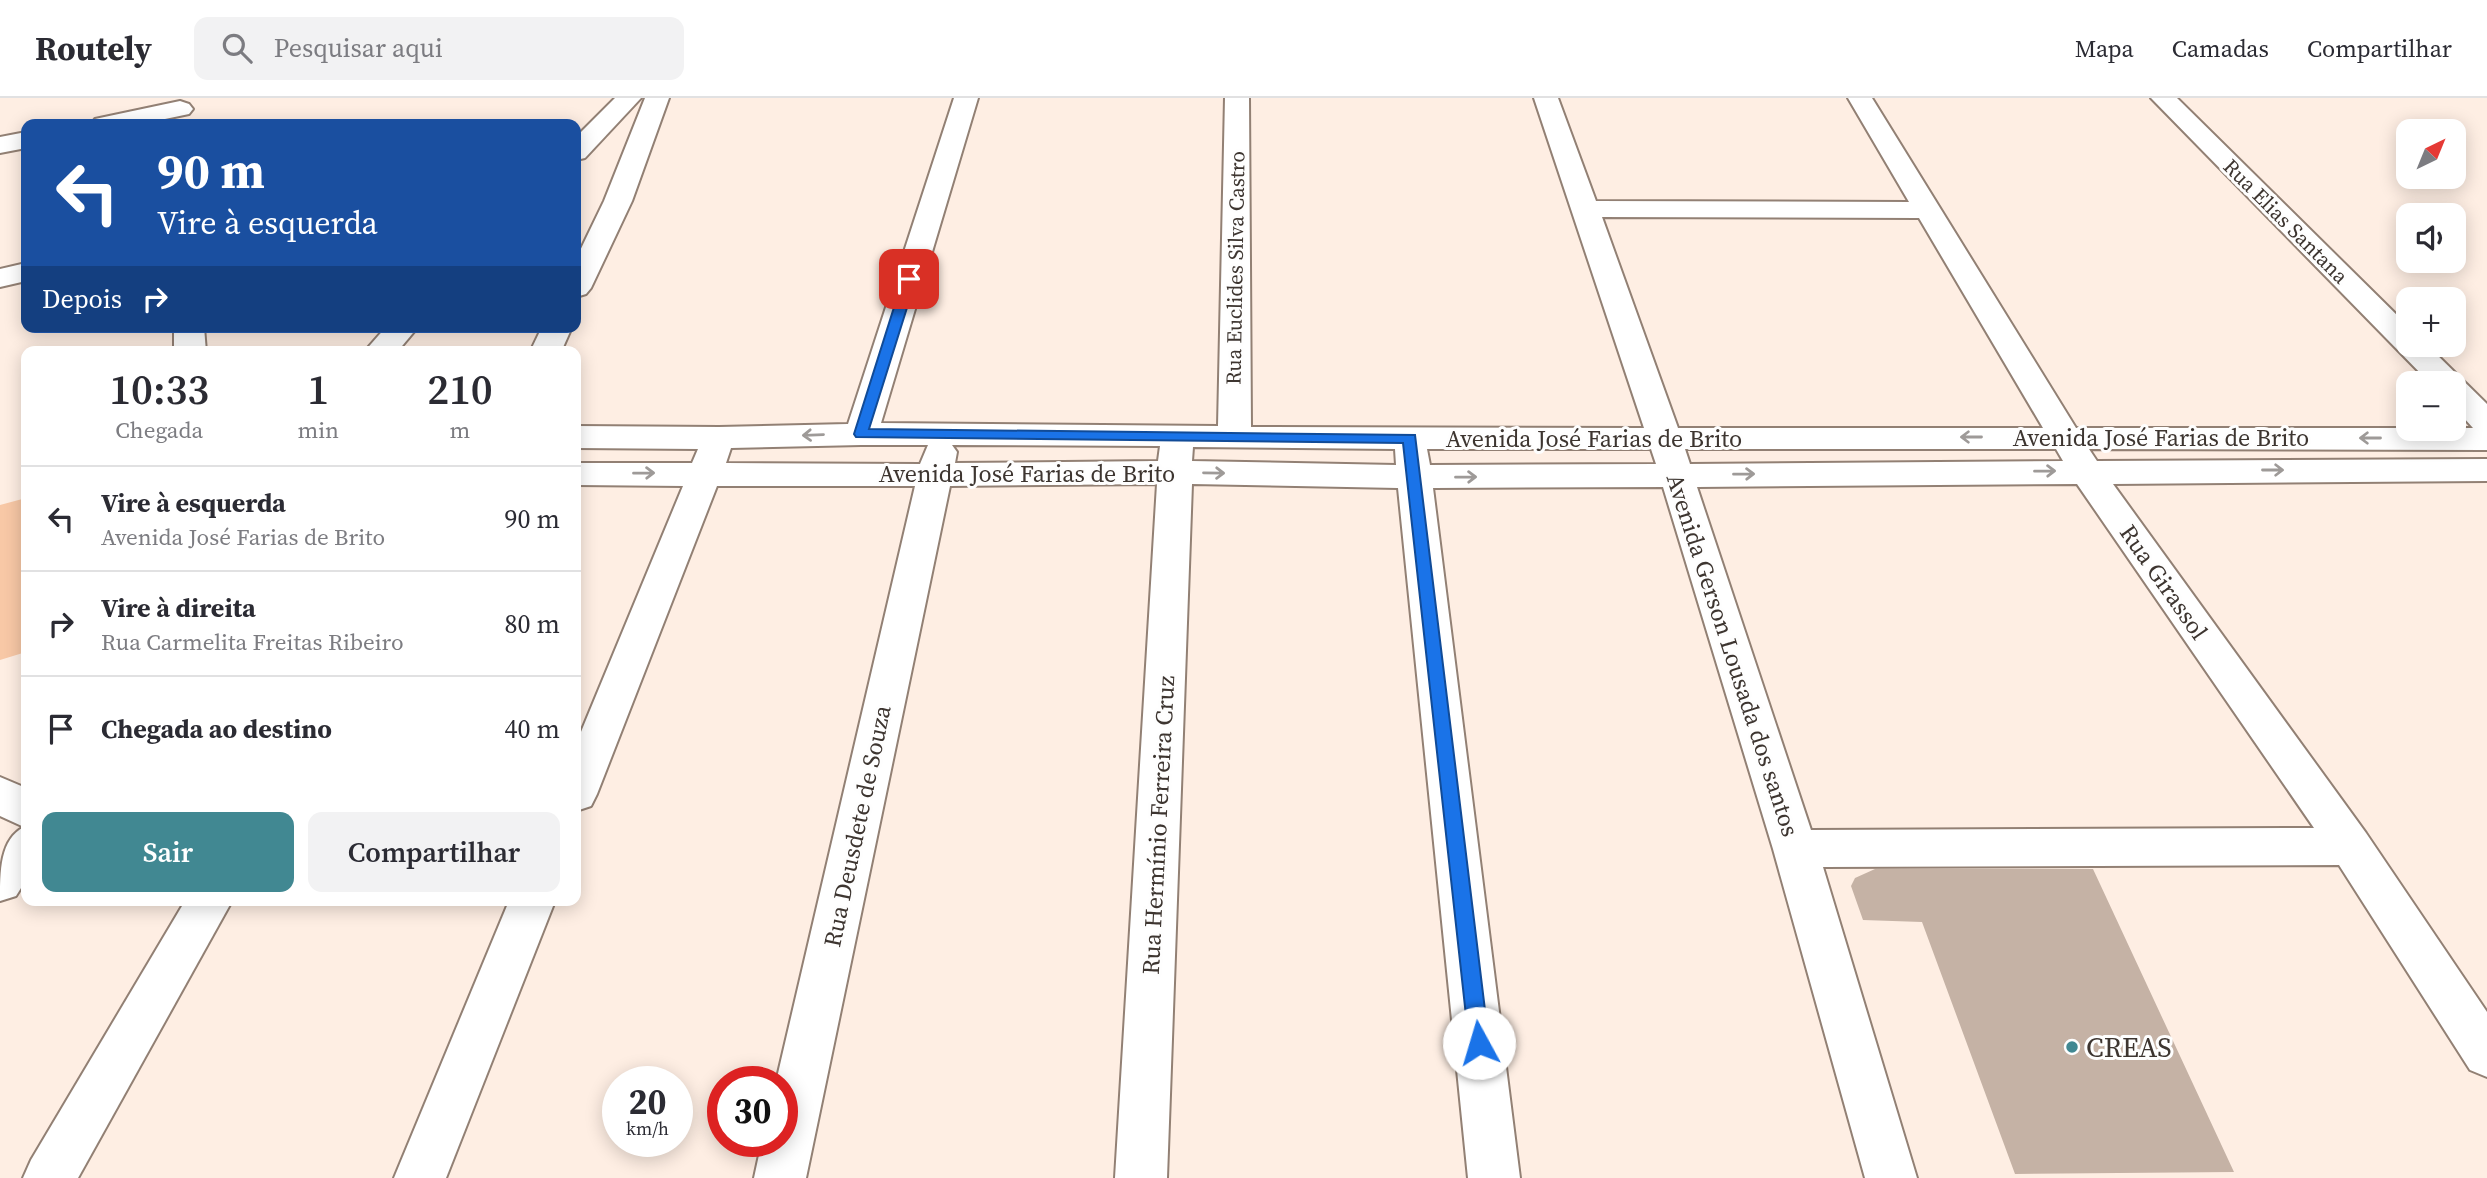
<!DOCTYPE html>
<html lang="pt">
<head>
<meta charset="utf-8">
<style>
  body { margin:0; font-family:"Source Serif 4",serif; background:#f2f2f3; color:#2b2b33; height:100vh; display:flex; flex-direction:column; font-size:26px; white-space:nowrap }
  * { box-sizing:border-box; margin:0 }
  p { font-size:23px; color:#7c7c81 }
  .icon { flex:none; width:38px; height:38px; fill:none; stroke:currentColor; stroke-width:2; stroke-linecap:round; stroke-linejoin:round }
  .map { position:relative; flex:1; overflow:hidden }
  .sheet { position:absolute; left:21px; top:248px; width:560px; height:560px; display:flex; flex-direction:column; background:#fff; border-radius:14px; box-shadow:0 4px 18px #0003 }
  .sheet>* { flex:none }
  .top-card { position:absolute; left:21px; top:21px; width:560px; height:214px; border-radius:14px; box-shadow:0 4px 18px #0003; background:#1a4fa0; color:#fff; overflow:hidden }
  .needle { width:46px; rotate:43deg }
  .buttons { position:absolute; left:2396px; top:21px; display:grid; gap:14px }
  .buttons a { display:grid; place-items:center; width:70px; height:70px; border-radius:14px; background:#fff; box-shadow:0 4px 18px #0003; font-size:35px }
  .speed { position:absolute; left:602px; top:968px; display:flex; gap:14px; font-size:35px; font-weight:700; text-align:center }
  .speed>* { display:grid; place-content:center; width:91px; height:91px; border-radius:50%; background:#fff; box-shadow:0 4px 18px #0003; line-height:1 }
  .speed small { font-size:18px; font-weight:400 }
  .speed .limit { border:10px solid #d22; background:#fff; color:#111 }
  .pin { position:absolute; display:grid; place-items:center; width:60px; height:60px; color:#fff; margin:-30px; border-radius:14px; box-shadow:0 4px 10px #0006 }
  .me { position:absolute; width:77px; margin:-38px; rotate:354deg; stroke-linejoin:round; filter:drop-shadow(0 0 5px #0008) }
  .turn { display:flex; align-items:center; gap:24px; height:147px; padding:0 21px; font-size:32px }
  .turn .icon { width:91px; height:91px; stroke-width:2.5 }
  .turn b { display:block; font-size:49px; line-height:60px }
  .then { display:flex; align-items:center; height:66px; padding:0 21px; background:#0003; gap:14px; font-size:26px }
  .eta { display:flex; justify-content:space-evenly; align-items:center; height:119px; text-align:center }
  .eta b { font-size:42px; font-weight:600; line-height:49px }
  .button { display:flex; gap:14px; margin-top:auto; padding:14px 21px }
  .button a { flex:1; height:80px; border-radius:14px; background:#418892; color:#fff; font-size:28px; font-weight:600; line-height:80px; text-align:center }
  .button a+a { background:#f2f2f3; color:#2b2b33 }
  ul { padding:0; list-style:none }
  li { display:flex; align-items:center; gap:21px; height:105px; padding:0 21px; border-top:2px solid #e1e1e2 }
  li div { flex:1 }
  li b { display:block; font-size:26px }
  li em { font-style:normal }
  header { display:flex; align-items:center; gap:42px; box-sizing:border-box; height:98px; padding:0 35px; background:#fff; border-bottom:2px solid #e1e1e2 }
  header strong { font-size:33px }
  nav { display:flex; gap:38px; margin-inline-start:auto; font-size:24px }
  .search { width:490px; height:63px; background:#f2f2f3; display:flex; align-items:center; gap:18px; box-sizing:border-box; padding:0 24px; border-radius:14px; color:#7c7c81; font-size:26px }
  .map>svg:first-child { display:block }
  .green { fill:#f8c8a6 }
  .building { fill:#c5b2a5 }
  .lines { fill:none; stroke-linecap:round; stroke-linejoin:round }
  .minor-casing { stroke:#928074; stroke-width:4 }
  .minor { fill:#fff; fill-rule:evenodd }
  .oneway { stroke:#9e9a98 }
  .route { fill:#1a73e8; stroke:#114b97; stroke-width:2 }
  .poi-dot { fill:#418892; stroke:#fefefe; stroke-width:2.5 }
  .labels { text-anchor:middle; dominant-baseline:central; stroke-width:6; stroke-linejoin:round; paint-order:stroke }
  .far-street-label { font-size:21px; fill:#3d3530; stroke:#fefefe }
  .street-label { font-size:24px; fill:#3d3530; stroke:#fefefe }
  .near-poi-label { font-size:28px; fill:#3d3530; stroke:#fefefe; text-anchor:start }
</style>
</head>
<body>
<header>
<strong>Routely</strong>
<div class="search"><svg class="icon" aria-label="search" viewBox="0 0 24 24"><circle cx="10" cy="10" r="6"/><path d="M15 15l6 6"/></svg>Pesquisar aqui</div>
<nav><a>Mapa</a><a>Camadas</a><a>Compartilhar</a></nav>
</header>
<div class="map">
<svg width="2487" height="1080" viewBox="0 0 2487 1080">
  <rect width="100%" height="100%" fill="#feeee3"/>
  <!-- green -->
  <path class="green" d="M26 400V554L0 562V407Z"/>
  <!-- building -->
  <path class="building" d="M1875 771H2093L2234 1074 2015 1076 1922 824 1863 822 1851 788 1855 780Z"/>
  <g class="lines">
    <defs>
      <g id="minor">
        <path d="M615 0H641L585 60 576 62V39Z"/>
        <path d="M645 0H669L632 103 591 190 586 196 576 199V161L604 103Z"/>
        <path d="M954 0H978L881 325 1218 328 1225 0H1249L1251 329 1644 330 1534 0H1558L1596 103 1909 104 1848 0H1872L2076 330H2473L2454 309V285H2430L2151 0H2177L2408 228V247H2427L2487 306V352L2089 351 2097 363 2487 361V383L2113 386 2366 735 2487 914V979L2470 972 2339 767 1823 769 1917 1080H1865L1773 751 1663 389 1433 390 1520 1080H1468L1398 390 1192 386 1167 1080H1115L1157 386 950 388 806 1080H754L762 1043H782V984H776L915 388H717L597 696 591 708 576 713V646L683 388 576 387V365H692L698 351 576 350V328L719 329 848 326ZM1602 119 1919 120 2043 330H1678ZM861 347H928L920 366 726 365 731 350ZM952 347 1160 348 1158 363 955 365 957 354ZM1193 349 1395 351 1396 367 1192 363ZM1427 351H1651L1656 366 1430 367ZM1685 351H2056L2063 363 1690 366ZM2077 386 2314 730 1811 732 1697 389Z"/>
        <path d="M180 3 189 6 193 11 189 16 141 26H91L95 21Z"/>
        <path d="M26 34V50L0 55V39Z"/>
        <path d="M26 165V183L0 189V171Z"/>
        <path d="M174 229H204L206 254H174Z"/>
        <path d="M386 229H418L397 254H364Z"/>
        <path d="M542 229H572L561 254H530Z"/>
        <path d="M0 679 26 690V782L16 798 0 803C0 773 0 741 24 729L0 718Z"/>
        <path d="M185 803H232L78 1080H23L31 1062Z"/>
        <path d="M509 803H555L446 1080H394Z"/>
      </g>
    </defs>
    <!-- minor casing -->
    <use href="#minor" class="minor-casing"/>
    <!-- minor -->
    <use href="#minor" class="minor"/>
  </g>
  <!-- one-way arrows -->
  <defs><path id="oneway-shaft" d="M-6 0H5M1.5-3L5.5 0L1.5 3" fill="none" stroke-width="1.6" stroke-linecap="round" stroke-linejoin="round" transform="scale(1.75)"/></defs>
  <g class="oneway">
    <use href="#oneway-shaft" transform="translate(813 337) rotate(178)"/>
    <use href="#oneway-shaft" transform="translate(1971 339) rotate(180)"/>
    <use href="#oneway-shaft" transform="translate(2370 340) rotate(-180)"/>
    <use href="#oneway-shaft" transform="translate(2273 372)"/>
    <use href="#oneway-shaft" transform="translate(2045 373) rotate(-1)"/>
    <use href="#oneway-shaft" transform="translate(644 375) rotate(-1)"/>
    <use href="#oneway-shaft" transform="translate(1214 375) rotate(1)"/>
    <use href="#oneway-shaft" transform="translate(1744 376) rotate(-1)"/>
    <use href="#oneway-shaft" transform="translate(1466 379) rotate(-1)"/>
  </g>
  <!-- route -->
  <path class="route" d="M909 177 916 181 869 331 1415 337 1489 945 1486 952 1479 955 1472 952 1469 945 1403 345 856 339 854 336 903 181Z"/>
  <!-- markers -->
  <circle class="poi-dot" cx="2072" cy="949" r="7"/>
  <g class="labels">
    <!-- far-street labels -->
    <g class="far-street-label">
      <text transform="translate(2286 123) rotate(45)">Rua Elias Santana</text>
      <text transform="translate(1235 170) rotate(-89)">Rua Euclides Silva Castro</text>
    </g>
    <!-- street labels -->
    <g class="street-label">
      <text x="2161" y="339">Avenida José Farias de Brito</text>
      <text x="1594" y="340">Avenida José Farias de Brito</text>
      <text x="1027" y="375">Avenida José Farias de Brito</text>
      <text transform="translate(2164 484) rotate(55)">Rua Girassol</text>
      <text transform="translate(1733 557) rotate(72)">Avenida Gerson Lousada dos santos</text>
      <text transform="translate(1158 727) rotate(-87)">Rua Hermínio Ferreira Cruz</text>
      <text transform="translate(857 728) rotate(-78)">Rua Deusdete de Souza</text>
    </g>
    <!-- near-poi labels -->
    <g class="near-poi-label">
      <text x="2086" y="949">CREAS</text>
    </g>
  </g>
</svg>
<div class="buttons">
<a><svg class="needle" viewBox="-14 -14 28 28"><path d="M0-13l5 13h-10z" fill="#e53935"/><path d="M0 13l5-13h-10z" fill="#7c7c81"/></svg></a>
<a><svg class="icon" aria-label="sound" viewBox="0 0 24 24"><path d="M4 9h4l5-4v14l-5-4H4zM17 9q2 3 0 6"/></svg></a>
<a>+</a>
<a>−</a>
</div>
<div class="speed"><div>20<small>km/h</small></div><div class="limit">30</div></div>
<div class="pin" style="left:909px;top:181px;background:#d93025"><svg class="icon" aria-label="arrive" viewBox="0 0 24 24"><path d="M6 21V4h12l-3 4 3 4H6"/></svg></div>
<svg class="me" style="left:1479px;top:945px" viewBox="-20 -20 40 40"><circle r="19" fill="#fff"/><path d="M0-13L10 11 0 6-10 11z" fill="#1a73e8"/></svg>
<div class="top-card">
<div class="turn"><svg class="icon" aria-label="left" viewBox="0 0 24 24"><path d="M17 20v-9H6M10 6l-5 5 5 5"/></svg><div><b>90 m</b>Vire à esquerda</div></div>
<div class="then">Depois<svg class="icon" aria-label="right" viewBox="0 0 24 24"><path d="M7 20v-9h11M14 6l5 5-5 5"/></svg></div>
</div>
<section class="sheet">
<div class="eta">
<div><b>10:33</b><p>Chegada</p></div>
<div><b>1</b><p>min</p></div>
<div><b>210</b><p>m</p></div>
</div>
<ul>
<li><svg class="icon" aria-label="left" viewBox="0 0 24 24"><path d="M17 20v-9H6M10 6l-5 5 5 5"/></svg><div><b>Vire à esquerda</b><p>Avenida José Farias de Brito</p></div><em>90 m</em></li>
<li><svg class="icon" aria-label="right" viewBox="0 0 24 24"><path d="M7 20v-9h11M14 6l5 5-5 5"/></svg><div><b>Vire à direita</b><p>Rua Carmelita Freitas Ribeiro</p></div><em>80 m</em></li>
<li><svg class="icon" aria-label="arrive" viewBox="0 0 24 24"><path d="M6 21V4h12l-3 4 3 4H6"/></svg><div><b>Chegada ao destino</b></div><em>40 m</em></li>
</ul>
<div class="button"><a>Sair</a><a>Compartilhar</a></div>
</section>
</div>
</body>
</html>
